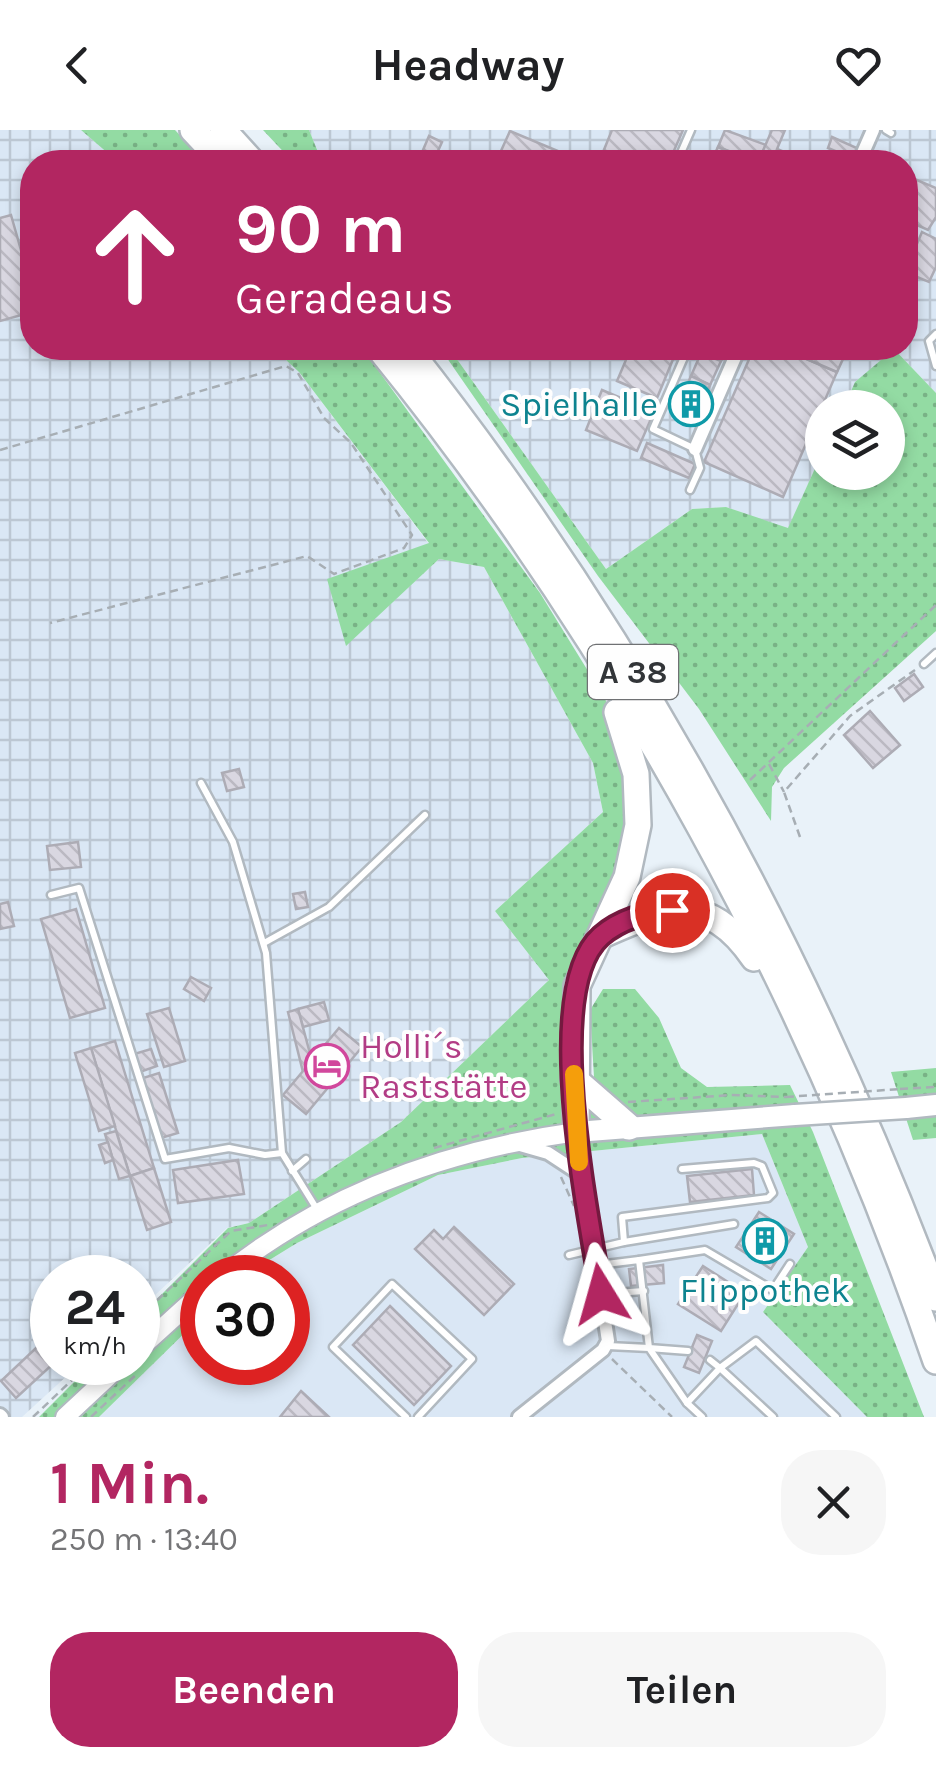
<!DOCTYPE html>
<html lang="de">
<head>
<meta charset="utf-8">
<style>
  body { margin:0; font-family:Karla,sans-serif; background:#f6f6f6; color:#202124; height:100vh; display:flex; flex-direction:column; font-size:38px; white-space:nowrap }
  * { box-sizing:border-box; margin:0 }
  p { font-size:32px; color:#757577 }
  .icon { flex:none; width:55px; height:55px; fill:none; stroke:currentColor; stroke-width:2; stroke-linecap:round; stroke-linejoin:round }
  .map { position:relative; height:1287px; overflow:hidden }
  .details { display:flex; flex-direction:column; background:#fff; flex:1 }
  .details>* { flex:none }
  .hud { position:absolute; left:20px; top:20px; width:898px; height:210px; border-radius:40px; box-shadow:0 5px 15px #0003; background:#b22661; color:#fff; overflow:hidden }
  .buttons { position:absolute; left:805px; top:260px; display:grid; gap:20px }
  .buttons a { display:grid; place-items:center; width:100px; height:100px; border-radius:50%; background:#fff; box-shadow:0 5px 15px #0003; font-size:50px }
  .speed { position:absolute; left:30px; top:1125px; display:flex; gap:20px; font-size:50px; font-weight:700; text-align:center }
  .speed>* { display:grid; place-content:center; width:130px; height:130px; border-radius:50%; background:#fff; box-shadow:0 5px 15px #0003; line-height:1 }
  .speed small { font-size:25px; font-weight:400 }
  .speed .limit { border:15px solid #d22; background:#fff; color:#111 }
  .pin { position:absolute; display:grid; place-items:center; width:85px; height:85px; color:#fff; margin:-42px; border:5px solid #fff; border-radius:50%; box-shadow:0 2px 10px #0007 }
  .me { position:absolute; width:110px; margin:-55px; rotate:352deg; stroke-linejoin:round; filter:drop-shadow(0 0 8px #0008) }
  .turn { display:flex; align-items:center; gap:35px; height:210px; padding:0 50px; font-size:45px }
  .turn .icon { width:130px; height:130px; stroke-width:2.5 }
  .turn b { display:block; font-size:70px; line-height:85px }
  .round { display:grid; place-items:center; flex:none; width:105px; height:105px; border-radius:40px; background:#f6f6f6 }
  .overview { display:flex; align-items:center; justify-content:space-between; height:170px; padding:0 50px }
  h1 { font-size:60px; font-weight:700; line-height:75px; color:#b22661 }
  .action { display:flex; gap:20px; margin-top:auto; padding:20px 50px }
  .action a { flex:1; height:115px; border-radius:40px; background:#b22661; color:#fff; font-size:40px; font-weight:700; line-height:115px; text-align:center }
  .action a+a { background:#f6f6f6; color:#202124 }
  header { display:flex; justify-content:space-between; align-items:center; height:130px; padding:0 50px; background:#fff; font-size:45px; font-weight:700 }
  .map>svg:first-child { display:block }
  .built { fill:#dae7f5 }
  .industrial { fill:url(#industrial-grid) }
  .grass { fill:url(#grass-dots) }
  .building { fill:url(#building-back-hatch); stroke:#adacb5; stroke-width:2.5 }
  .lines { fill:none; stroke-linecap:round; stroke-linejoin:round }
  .service-casing { stroke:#b1b9c0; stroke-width:11 }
  .minor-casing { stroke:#b1b9c0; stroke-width:18 }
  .secondary-casing { stroke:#b1b9c0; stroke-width:22 }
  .primary-casing { stroke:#b1b9c0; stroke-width:25 }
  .motorway-casing { stroke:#b1b9c0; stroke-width:30 }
  .path { stroke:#a7aeb4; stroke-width:2.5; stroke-dasharray:8 5; stroke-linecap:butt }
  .service { stroke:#fff; stroke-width:6 }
  .minor { stroke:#fff; stroke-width:12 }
  .secondary { stroke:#fff; stroke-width:18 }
  .primary { stroke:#fff; stroke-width:20 }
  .motorway { stroke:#fff; stroke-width:25 }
  .primary-bridge-casing { stroke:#b1b9c0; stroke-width:25; stroke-linecap:butt }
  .path-bridge { stroke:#a7aeb4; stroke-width:2.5; stroke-dasharray:8 5; stroke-linecap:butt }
  .primary-bridge { stroke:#fff; stroke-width:20 }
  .route-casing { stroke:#74193f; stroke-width:25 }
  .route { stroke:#b22661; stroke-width:18 }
  .slow { stroke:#f59e0b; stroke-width:18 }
  .labels { text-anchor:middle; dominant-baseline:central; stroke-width:8; stroke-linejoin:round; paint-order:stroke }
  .shield { fill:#fefefe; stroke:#6f7173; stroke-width:2.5 }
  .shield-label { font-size:32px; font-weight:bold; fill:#323538 }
  .culture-label { font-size:35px; fill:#0d838f; stroke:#fefefe; text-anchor:end }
  .hotel-label { font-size:35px; fill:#b23c85; stroke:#fefefe; text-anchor:start }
</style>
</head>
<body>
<header><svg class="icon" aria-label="back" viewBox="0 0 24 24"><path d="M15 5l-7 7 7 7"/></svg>Headway<svg class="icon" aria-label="heart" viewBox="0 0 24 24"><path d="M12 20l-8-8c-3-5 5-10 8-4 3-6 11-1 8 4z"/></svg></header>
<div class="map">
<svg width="936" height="1287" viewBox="0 0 936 1287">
  <defs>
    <pattern id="industrial-grid" width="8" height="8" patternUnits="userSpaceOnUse" patternTransform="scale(2.5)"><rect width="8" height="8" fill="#dae7f5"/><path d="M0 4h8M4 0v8" fill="none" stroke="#bcc7d3"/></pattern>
    <pattern id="grass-dots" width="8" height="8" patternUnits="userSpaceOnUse" patternTransform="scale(2.5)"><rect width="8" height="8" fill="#93dba3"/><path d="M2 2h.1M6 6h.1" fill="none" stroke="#79b286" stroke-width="1.8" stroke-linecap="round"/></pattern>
    <pattern id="building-back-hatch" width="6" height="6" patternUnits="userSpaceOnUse" patternTransform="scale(2.5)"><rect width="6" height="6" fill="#d9d7e1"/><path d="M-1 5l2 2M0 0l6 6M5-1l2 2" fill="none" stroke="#bbb9c2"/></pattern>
  </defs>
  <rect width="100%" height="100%" fill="#e9f2f9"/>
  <!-- built -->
  <path class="built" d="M762 1004 808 1117 763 1182 867 1287H99L202 1186V1232H288V1148L242 1147 297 1113 438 1045 522 1028Z"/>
  <!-- industrial -->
  <g class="industrial">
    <path d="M0 0H81L118 32H32V218H273L299 242 429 414 346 515 439 429 484 437 593 633 603 682 495 781 549 850 401 992 249 1093 227 1098 138 1181V1148H52V1232L81 1233 22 1287H0Z"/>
    <path d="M309 0H936V263L895 220 855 252 844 277 822 278V323L788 399 726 377 692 379 606 439 449 218H905V32H322Z"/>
  </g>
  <!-- grass -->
  <g class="grass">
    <path d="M81 0H175L205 32H118Z"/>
    <path d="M263 0H309L322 32H293Z"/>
    <path d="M273 218H362L540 463 604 567 621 603 630 712 567 874 563 949 594 947 590 880 603 859H635L659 888 681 938 707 957 790 955 813 1002 924 1287H867L763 1182 808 1117 762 1004 522 1028 438 1045 297 1113 242 1147 202 1148V1186L99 1287H39L93 1233 138 1232V1188L228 1098 249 1093 401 992 549 850 495 781 603 682 593 633 484 437 439 429 346 516 327 449 429 413 299 242Z"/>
    <path d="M440 218H449L606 439 692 379 726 377 788 398 822 323V342H888V278L844 277 855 252 894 219 936 263V501L784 638 772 657 771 691 699 579 598 446Z"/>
    <path d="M936 938V1008L913 1010 891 942Z"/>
  </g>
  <!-- building -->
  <g class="building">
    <path d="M612 0H683L669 32H599Z"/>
    <path d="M725 0 766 15 758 32 718 17Z"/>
    <path d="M772 0H785L777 19 808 32H758Z"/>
    <path d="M510 1 584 32H496Z"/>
    <path d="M429 6 442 12 433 32 420 27Z"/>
    <path d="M832 7 859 19 854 29 828 18Z"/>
    <path d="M718 17 753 32H711Z"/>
    <path d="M905 45 936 58V87L928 100 917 95 914 103H905Z"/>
    <path d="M11 85 32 159V182L0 191V88Z"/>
    <path d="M922 102 936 109V137L929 152 905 142Z"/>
    <path d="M32 111V159L20 114Z"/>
    <path d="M631 218 676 222 657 268 617 251Z"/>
    <path d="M703 218H727L721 231 701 223Z"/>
    <path d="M754 218H781L837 242 783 367 704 332Z"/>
    <path d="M781 218H848L837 242Z"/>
    <path d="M701 223 721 231 710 255 691 246Z"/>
    <path d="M691 246 710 255 704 271 684 262Z"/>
    <path d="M602 260 654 282 637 321 586 300Z"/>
    <path d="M684 262 704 271 697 286 678 277Z"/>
    <path d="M647 313 695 334 689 348 641 328Z"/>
    <path d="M914 544 923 557 904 571 895 558Z"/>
    <path d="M870 581 900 615 873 638 844 605Z"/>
    <path d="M239 639 244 657 227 661 222 643Z"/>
    <path d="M78 712 81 737 50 740 47 716Z"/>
    <path d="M305 762 308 777 296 779 293 764Z"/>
    <path d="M8 772 14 796 0 799V774Z"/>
    <path d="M76 779 105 878 70 888 41 789Z"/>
    <path d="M191 847 211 858 204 871 184 859Z"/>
    <path d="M324 872 329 890 303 897 298 879Z"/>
    <path d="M169 878 185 931 164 937 147 884Z"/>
    <path d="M298 879 312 931 303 942 288 882Z"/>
    <path d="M339 898 362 917 306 984 283 965Z"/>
    <path d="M115 911 154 1038 130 1046 91 918Z"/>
    <path d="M91 918 115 996 99 1001 75 923Z"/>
    <path d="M151 919 157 936 140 942 134 924Z"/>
    <path d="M159 943 178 1003 161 1008 143 948Z"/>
    <path d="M116 1001 130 1046 119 1049 105 1004Z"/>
    <path d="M108 1012 113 1030 105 1033 99 1015Z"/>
    <path d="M238 1030 244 1064 178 1073 173 1040Z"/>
    <path d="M154 1038 171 1092 147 1100 130 1046Z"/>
    <path d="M752 1039 754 1065 690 1072 687 1046Z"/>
    <path d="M759 1082 794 1104 771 1139 736 1117Z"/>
    <path d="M454 1097 514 1154 484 1185 415 1119 434 1100 443 1109Z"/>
    <path d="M663 1135 664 1153 631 1156 629 1139Z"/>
    <path d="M703 1136 745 1163 721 1201 678 1174Z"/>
    <path d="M390 1176 451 1236 414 1275 353 1215Z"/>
    <path d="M52 1203 55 1232 16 1268 1 1251Z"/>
    <path d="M697 1205 712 1211 699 1243 684 1237Z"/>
    <path d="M301 1261 329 1287H280Z"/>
  </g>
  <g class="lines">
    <defs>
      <g id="service">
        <path d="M886 0 891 3"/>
        <path d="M677 32 691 0"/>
        <path d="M936 204 929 211 936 236"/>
        <path d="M688 218 653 299 695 319 700 338 690 360"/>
        <path d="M924 534 936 523"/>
        <path d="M201 653 233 712 266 823 282 1023 318 1081"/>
        <path d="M51 765 79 758 165 1029 229 1018 265 1025 282 1023"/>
        <path d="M264 813 329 777 425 685"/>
        <path d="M292 1041 306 1029"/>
        <path d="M624 1112 734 1094"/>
        <path d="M569 1125 624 1112 622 1087 768 1068 773 1063 762 1036 754 1033 682 1039"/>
        <path d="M639 1130 705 1120 773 1160 790 1134"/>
        <path d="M598 1135 639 1130 649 1218 688 1221"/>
        <path d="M601 1164 644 1161"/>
        <path d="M608 1216 649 1218 687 1273 702 1287"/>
        <path d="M710 1230 720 1238 756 1211 836 1287"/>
        <path d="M687 1273 720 1238 773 1287"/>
        <path d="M406 1287 333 1217 392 1154 472 1229 418 1287"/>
      </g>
      <g id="minor">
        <path d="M859 32 873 0"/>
        <path d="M695 319 739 218"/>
        <path d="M513 1013 548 1023 580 1044"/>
        <path d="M0 1285 2 1287"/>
        <path d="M519 1287 603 1220 608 1211 576 1002"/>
      </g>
      <g id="secondary">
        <path d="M220 1148C322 1065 446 1020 576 1002"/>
        <path d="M138 1220 202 1162"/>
        <path d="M65 1287 124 1232"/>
      </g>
      <g id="primary">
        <path d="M906 978 936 975"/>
        <path d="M576 1002 795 985"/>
      </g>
      <g id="motorway">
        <path d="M193 0 223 32"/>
        <path d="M223 0 252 32"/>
        <path d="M379 218C621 516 812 868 936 1231"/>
        <path d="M407 218C633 504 808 827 936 1168"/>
        <path d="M602 805C664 777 708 761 754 828"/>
        <path d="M574 949 629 997"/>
        <path d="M576 1002 577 856 627 747 638 695 636 644 617 582"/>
      </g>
    </defs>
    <!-- service casing -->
    <use href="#service" class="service-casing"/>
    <!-- minor casing -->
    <use href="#minor" class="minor-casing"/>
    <!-- secondary casing -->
    <use href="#secondary" class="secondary-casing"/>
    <!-- primary casing -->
    <use href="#primary" class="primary-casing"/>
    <!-- motorway casing -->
    <use href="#motorway" class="motorway-casing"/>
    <!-- path -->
    <g class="path">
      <path d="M0 320 286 236 298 243 324 288 351 313 412 405 404 418 334 444 307 426 50 493"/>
      <path d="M769 634 784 662"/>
      <path d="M750 650 936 475"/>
      <path d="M800 707 784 662 850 586 915 540"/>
      <path d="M900 959 936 957"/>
      <path d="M628 972 732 965 786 967"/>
      <path d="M434 1018 556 984"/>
      <path d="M561 1047 574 1076"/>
      <path d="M138 1188 231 1101 268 1095"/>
      <path d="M612 1229 672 1287"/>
      <path d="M33 1287 91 1232"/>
      <path d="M91 1287 138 1243"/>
    </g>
    <!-- service -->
    <use href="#service" class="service"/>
    <!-- minor -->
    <use href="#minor" class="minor"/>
    <!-- secondary -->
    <use href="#secondary" class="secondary"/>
    <!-- primary -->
    <use href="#primary" class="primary"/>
    <!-- motorway -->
    <use href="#motorway" class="motorway"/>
    <defs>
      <path id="primary-bridge" d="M795 985 906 978"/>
    </defs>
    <!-- primary-bridge casing -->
    <use href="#primary-bridge" class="primary-bridge-casing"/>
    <!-- path-bridge -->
    <path class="path-bridge" d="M786 967 900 959"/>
    <!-- primary-bridge -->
    <use href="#primary-bridge" class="primary-bridge"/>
  </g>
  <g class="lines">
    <defs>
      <path id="route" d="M601 1164C590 1090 540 860 601 806 619 790 648 781 672 780"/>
    </defs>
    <!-- route casing -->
    <use href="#route" class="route-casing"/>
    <!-- route -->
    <use href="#route" class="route"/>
    <!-- slow -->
    <path class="slow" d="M574 944 579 1032"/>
  </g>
  <!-- icons -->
  <defs>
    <symbol id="building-ring" viewBox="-11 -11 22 22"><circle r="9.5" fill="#fefefe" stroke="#0f9aa8" stroke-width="1.5"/><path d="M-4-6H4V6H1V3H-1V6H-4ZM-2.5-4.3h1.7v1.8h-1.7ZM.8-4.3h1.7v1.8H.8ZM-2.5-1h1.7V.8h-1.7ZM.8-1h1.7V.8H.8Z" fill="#0f9aa8"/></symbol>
    <symbol id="hotel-ring" viewBox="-11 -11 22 22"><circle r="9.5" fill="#fefefe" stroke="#d1479c" stroke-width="1.5"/><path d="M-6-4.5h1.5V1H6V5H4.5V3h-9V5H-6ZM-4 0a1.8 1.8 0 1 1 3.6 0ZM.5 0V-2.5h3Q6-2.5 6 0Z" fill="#d1479c"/></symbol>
  </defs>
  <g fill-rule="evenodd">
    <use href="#building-ring" x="666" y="249" width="50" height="50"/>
    <use href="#hotel-ring" x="302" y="911" width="50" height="50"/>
    <use href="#building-ring" x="740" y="1086" width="50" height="50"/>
  </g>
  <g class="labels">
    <!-- shield labels -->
    <rect class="shield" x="588" y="515" width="90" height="54" rx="8"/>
    <g class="shield-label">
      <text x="633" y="542">A 38</text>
    </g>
    <!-- culture labels -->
    <g class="culture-label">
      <text x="658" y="274">Spielhalle</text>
      <text x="765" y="1160" text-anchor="middle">Flippothek</text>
    </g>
    <!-- hotel labels -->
    <g class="hotel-label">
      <text x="360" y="916">Holli´s<tspan x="360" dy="40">Raststätte</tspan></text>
    </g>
  </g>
</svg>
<div class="buttons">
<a><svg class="icon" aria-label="layers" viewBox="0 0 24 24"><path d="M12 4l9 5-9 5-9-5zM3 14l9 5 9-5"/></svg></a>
</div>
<div class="speed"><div>24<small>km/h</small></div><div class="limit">30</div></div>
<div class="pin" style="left:672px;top:780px;background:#d93025"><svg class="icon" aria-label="arrive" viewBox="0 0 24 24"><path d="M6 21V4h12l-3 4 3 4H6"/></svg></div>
<svg class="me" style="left:601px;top:1164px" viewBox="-20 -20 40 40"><path d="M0-17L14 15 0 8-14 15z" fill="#b22661" stroke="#fff" stroke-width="4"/></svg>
<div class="hud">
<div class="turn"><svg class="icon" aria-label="ahead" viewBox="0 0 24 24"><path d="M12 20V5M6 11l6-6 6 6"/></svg><div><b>90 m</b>Geradeaus</div></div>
</div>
</div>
<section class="details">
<div class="overview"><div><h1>1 Min.</h1><p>250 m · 13:40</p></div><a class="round"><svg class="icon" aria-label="close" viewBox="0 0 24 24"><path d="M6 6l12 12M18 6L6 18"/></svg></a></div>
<div class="action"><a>Beenden</a><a>Teilen</a></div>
</section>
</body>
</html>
